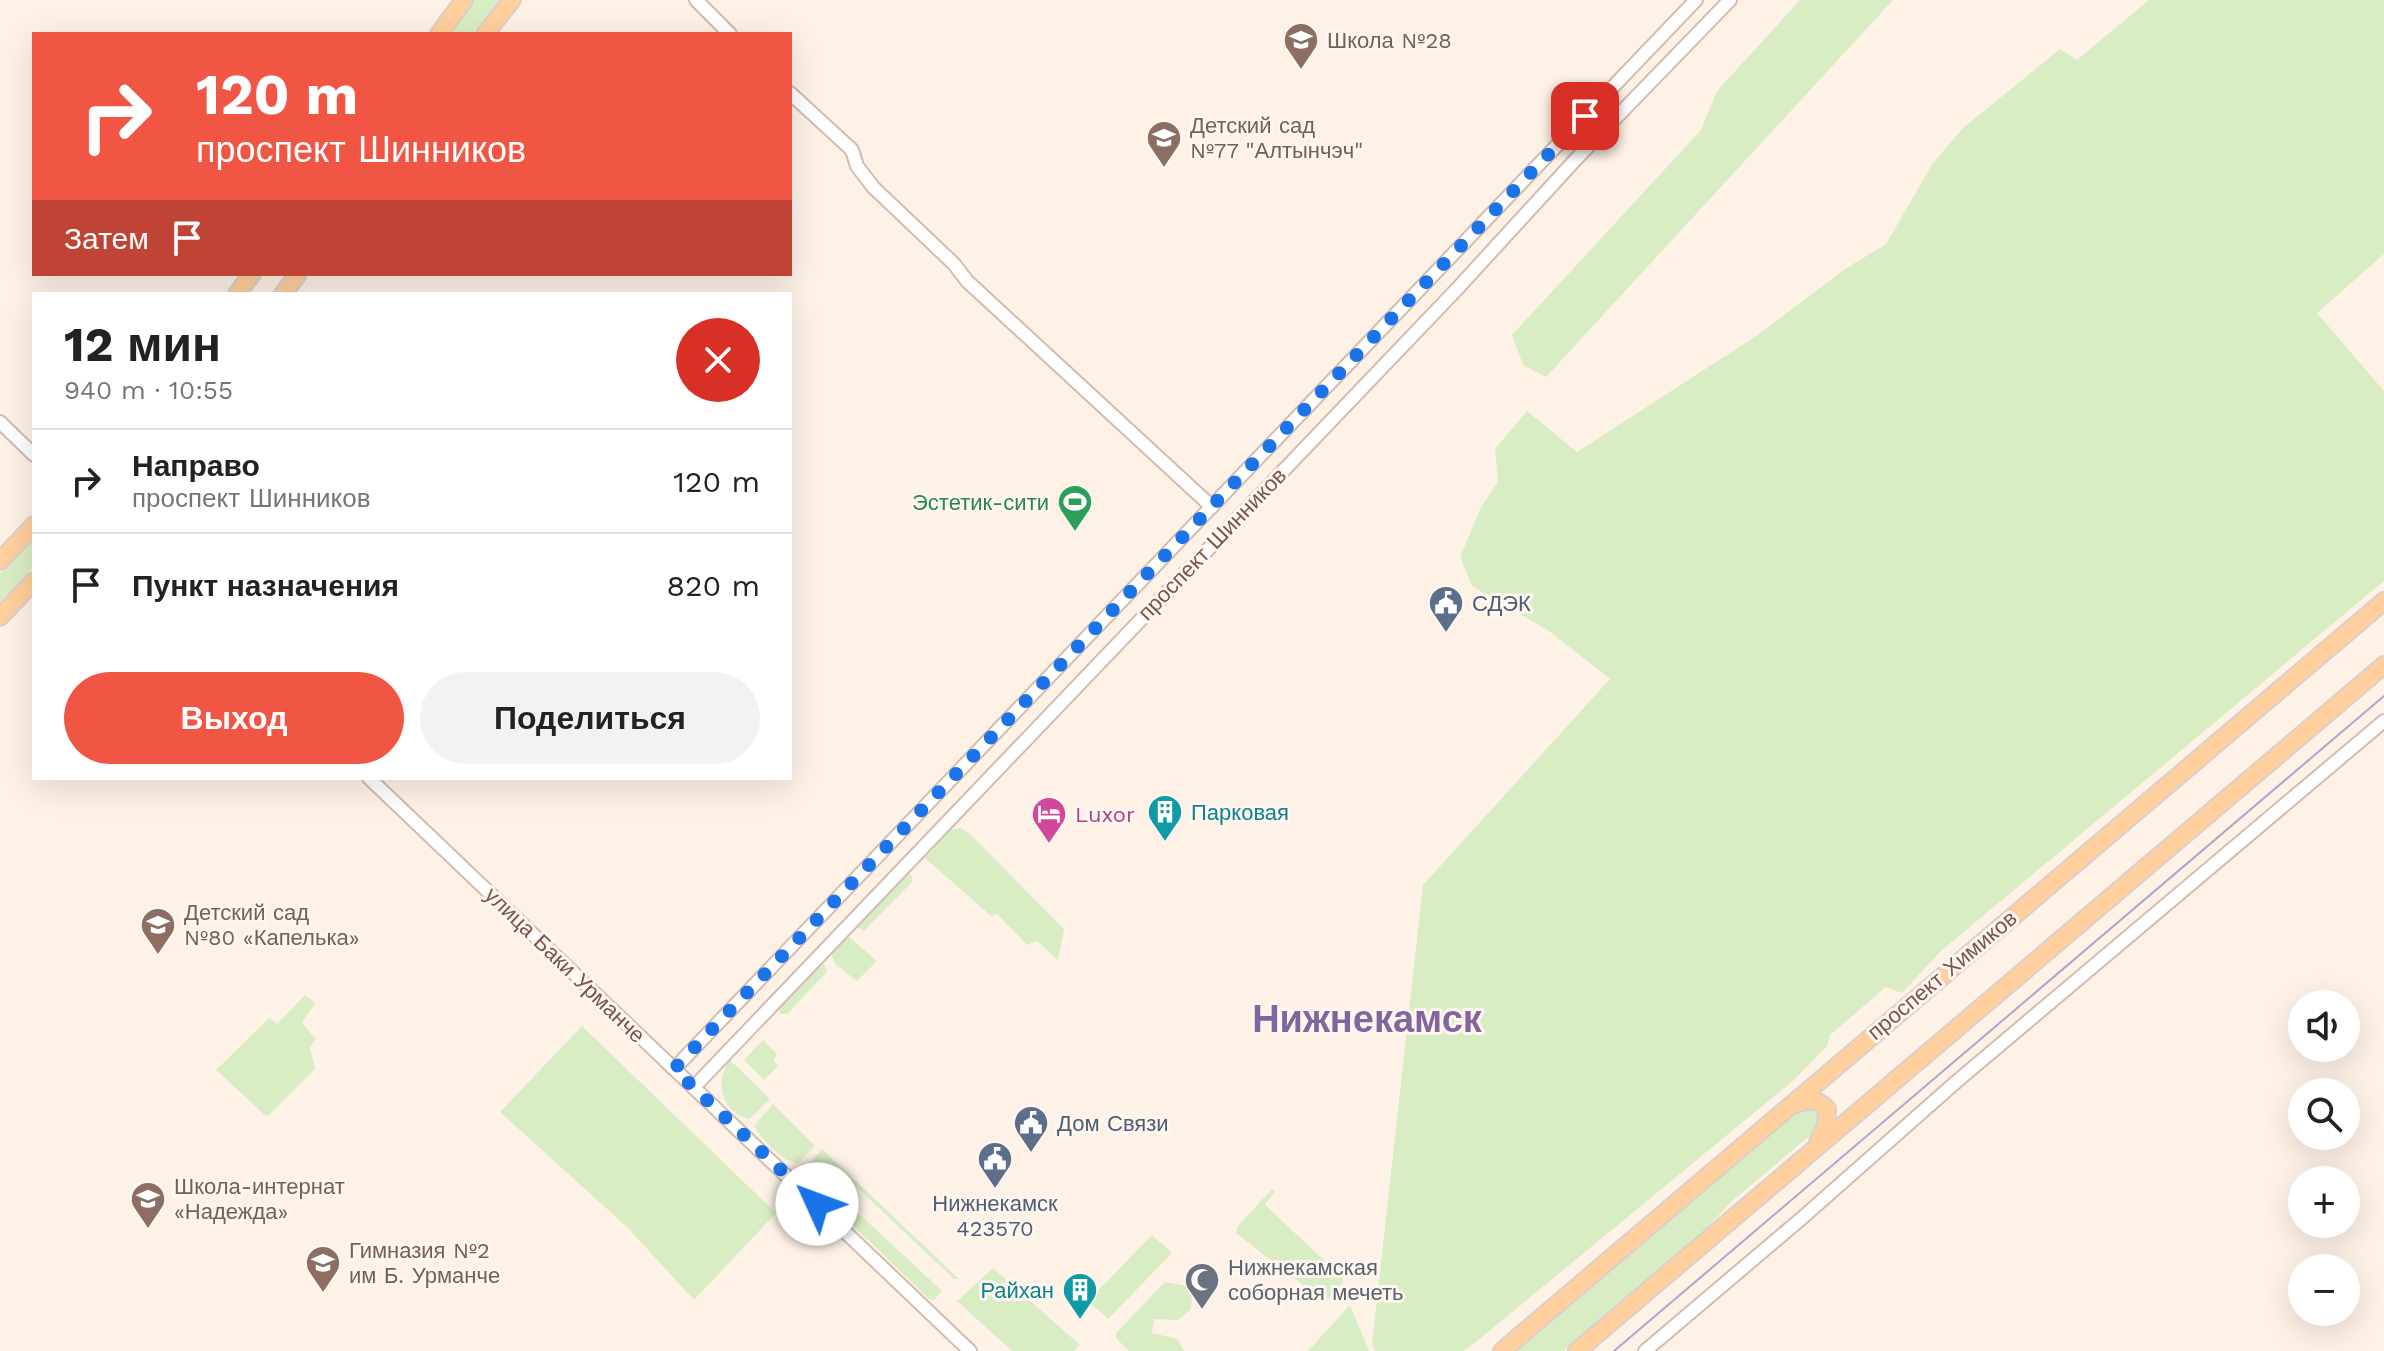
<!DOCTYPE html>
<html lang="ru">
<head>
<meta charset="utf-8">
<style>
  body { margin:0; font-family:"Work Sans",sans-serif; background:#f2f2f2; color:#222; height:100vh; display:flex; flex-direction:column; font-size:30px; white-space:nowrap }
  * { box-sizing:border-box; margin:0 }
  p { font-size:26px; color:#767676 }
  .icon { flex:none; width:44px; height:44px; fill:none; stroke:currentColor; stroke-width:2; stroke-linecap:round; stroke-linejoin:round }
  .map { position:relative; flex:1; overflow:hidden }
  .details { position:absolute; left:32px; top:292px; width:760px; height:488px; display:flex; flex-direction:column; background:#fff; border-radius:0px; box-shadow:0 8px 32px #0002 }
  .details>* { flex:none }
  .banner { position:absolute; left:32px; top:32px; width:760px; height:244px; border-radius:0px; box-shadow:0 8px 32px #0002; background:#f15644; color:#fff; overflow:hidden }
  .controls { position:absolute; left:2288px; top:990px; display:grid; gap:16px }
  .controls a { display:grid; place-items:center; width:72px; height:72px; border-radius:50%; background:#fff; box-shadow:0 8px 32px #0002; font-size:40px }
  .pin { position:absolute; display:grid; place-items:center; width:68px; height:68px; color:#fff; margin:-34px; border-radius:16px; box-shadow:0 4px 12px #0006 }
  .me { position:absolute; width:88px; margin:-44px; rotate:313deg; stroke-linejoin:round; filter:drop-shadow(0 0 6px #0008) }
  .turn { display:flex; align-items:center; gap:28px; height:168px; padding:0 32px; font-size:36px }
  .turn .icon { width:104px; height:104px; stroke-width:2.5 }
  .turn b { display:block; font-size:56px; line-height:68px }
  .then { display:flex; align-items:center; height:76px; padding:0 32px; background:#0003; gap:16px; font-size:30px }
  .round { display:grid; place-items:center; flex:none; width:84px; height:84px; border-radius:42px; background:#f2f2f2 }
  .summary { display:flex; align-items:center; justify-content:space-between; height:136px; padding:0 32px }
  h1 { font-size:48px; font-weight:700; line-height:60px }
  .primary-button { display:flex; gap:16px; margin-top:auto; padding:16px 32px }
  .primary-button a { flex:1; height:92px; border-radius:48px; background:#f15644; color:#fff; font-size:32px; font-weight:700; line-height:92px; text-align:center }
  .primary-button a+a { background:#f2f2f2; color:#222 }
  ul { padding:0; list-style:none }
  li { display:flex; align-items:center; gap:24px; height:104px; padding:0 32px; border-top:2px solid #e0e0e0 }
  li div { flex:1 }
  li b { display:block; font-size:30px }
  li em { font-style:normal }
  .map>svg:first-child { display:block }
  .green { fill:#d9edc4 }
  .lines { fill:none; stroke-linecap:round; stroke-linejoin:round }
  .minor-casing { stroke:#d4bbae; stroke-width:16 }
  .major-casing { stroke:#dacfcc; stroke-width:20 }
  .minor { stroke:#fff; stroke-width:12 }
  .major { stroke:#ffcf9d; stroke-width:16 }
  .tram { stroke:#b4a3ca; stroke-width:2 }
  .route { stroke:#1a73e8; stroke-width:14; stroke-dasharray:0 25.2 }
  .labels { text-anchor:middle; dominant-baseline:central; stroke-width:6; stroke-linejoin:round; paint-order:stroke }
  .education-label { font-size:22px; fill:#785e54; stroke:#fff7ef; text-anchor:start }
  .leisure-label { font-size:22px; fill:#27864d; stroke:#fff7ef; text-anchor:end }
  .street-label { font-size:22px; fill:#7b5549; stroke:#fff7ef }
  .service-label { font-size:22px; fill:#4e5e75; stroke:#fff7ef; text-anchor:start }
  .culture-label { font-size:22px; fill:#0d838f; stroke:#fff7ef; text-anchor:start }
  .hotel-label { font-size:22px; fill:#b23c85; stroke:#fff7ef; text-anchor:start }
  .worship-label { font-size:22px; fill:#5b616d; stroke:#fff7ef; text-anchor:start }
  .town-label { font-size:38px; font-weight:bold; fill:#84649e; stroke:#fff7ef }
</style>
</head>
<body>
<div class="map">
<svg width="2384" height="1351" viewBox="0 0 2384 1351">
  <rect width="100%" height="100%" fill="#fef2e7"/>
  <!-- green -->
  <g class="green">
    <path d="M473 0H499L472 34H445Z"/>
    <path d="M1800 0H1893L1546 377 1523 365 1512 335 1701 130 1717 91Z"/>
    <path d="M2149 0H2384V254L2317 313 2384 391V581L1941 951 1902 993 1886 987 1830 1035 1827 1046 1794 1080 1477 1341 1463 1351H1375L1372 1344 1423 885 1610 679 1549 631 1472 586 1460 557 1481 507 1498 482 1495 449 1527 411 1577 452 1756 336 1845 269 1886 244 1933 163 1963 128 2060 49 2077 60Z"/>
    <path d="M34 539V567L0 602V574Z"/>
    <path d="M960 828 969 833 1064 929 1058 960 1037 941 1027 945 997 914 991 916 925 858 949 830Z"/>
    <path d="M905 872 912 876V882L864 931 856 927 857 923Z"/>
    <path d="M848 936 877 961 857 981 836 965 831 954Z"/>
    <path d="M823 964 827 969 826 973 787 1014H780L779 1007 819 965Z"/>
    <path d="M305 995 316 1003 303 1020V1024L316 1039 310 1047 315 1069 267 1117 216 1070 269 1018 277 1024Z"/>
    <path d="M582 1026 776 1213 694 1300 628 1228 500 1112Z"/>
    <path d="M763 1040 777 1054 774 1060 778 1066 764 1080 744 1060Z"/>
    <path d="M730 1060 770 1099 749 1119C721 1113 714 1080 730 1060Z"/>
    <path d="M773 1104 815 1146 798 1163C782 1162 762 1139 754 1126Z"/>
    <path d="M1813 1107 1821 1114 1820 1127 1731 1202 1695 1241 1564 1351H1515L1800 1109Z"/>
    <path d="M822 1149 959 1279H954L843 1174 828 1189 819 1191 805 1177 804 1171Z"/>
    <path d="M1272 1189 1275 1191 1265 1205 1342 1277 1343 1283 1325 1302 1236 1233 1237 1227Z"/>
    <path d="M841 1197 942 1291 934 1300 929 1299 833 1206 834 1200Z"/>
    <path d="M1152 1235 1172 1253 1108 1319 1088 1301Z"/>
    <path d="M993 1268 1080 1345 1074 1351H1012L957 1301Z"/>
    <path d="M1165 1282 1193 1287 1191 1309 1178 1320 1154 1319 1152 1333 1177 1339 1184 1351H1129L1116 1338V1333Z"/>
    <path d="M1350 1305 1369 1351H1308Z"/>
  </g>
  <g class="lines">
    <defs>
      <g id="minor">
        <path d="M696 0 730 34"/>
        <path d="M790 93 852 150 857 166 873 187 954 264 967 281 1212 507"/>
        <path d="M0 422 34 455"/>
        <path d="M369 778 970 1351"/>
        <path d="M674 1069 1696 0"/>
        <path d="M694 1087 1457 289 1577 158 1730 0"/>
        <path d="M1645 1351 1802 1218 1956 1082 2384 721"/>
      </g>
      <g id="major">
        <path d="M439 34 464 0"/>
        <path d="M485 34 512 0"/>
        <path d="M237 294 252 274"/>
        <path d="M283 294 298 274"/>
        <path d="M0 561 34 525"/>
        <path d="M0 617 34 581"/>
        <path d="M1793 1105C1806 1100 1817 1097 1827 1109L1826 1127 1818 1142"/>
        <path d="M1502 1351 2384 601"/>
        <path d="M1577 1351 2384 665"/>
      </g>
    </defs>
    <!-- minor casing -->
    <use href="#minor" class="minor-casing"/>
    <!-- major casing -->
    <use href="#major" class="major-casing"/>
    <!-- minor -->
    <use href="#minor" class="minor"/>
    <!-- major -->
    <use href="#major" class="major"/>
    <!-- tram -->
    <path class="tram" d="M1614 1351 2384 696"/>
  </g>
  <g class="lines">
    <!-- route -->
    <path class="route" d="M817 1204 674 1069 1585 116"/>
  </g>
  <!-- icons -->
  <defs>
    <symbol id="school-pin" viewBox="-11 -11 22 30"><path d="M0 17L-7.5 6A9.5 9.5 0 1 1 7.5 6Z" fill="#8d6e63" stroke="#fff7ef"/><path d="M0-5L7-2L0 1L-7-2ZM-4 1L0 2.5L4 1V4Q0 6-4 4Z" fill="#fff"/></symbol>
    <symbol id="stadium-pin" viewBox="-11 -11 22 30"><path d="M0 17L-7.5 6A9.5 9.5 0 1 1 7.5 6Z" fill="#2e9e5b" stroke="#fff7ef"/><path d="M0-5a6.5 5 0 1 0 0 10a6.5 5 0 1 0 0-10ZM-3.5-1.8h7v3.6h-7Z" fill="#fff"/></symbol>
    <symbol id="civic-pin" viewBox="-11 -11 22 30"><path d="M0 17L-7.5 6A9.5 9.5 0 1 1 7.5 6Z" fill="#5c6f8a" stroke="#fff7ef"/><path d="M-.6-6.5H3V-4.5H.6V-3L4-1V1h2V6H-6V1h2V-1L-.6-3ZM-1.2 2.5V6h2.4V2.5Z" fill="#fff"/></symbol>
    <symbol id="building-pin" viewBox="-11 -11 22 30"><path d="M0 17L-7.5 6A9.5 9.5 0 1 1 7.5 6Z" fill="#0f9aa8" stroke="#fff7ef"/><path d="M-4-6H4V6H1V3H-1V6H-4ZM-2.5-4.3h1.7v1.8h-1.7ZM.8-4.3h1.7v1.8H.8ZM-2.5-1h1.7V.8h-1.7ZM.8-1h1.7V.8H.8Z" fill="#fff"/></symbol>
    <symbol id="hotel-pin" viewBox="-11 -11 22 30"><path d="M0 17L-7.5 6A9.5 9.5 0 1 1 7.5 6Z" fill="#d1479c" stroke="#fff7ef"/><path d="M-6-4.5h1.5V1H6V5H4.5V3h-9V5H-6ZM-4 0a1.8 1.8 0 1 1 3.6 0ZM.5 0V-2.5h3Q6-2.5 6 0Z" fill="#fff"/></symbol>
    <symbol id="mosque-pin" viewBox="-11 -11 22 30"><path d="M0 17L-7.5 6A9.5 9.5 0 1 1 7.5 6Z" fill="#6b7280" stroke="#fff7ef"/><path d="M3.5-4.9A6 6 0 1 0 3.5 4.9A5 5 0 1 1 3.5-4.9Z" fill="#fff"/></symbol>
  </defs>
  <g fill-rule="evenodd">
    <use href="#school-pin" x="1281" y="20" width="40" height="54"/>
    <use href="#school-pin" x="1144" y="118" width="40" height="54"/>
    <use href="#stadium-pin" x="1055" y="482" width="40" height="54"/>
    <use href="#civic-pin" x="1426" y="583" width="40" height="54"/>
    <use href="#building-pin" x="1145" y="792" width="40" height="54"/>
    <use href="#hotel-pin" x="1029" y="794" width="40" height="54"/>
    <use href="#school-pin" x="138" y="905" width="40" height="54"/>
    <use href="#civic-pin" x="1011" y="1103" width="40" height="54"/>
    <use href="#civic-pin" x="975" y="1139" width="40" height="54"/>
    <use href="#school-pin" x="128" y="1179" width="40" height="54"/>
    <use href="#school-pin" x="303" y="1243" width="40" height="54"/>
    <use href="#mosque-pin" x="1182" y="1260" width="40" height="54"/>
    <use href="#building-pin" x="1060" y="1270" width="40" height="54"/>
  </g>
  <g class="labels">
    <!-- education labels -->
    <g class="education-label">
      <text x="1327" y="40">Школа №28</text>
      <text x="1190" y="125">Детский сад<tspan x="1190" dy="25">№77 "Алтынчэч"</tspan></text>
      <text x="184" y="912">Детский сад<tspan x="184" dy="25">№80 «Капелька»</tspan></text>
      <text x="174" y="1186">Школа-интернат<tspan x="174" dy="25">«Надежда»</tspan></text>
      <text x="349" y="1250">Гимназия №2<tspan x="349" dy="25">им Б. Урманче</tspan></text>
    </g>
    <!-- leisure labels -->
    <g class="leisure-label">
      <text x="1049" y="502">Эстетик-сити</text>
    </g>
    <!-- street labels -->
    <g class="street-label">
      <text transform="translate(1212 544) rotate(-46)">проспект Шинников</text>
      <text transform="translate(565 965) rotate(44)">улица Баки Урманче</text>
      <text transform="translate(1942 975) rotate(-40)">проспект Химиков</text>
    </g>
    <!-- service labels -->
    <g class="service-label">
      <text x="1472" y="603">СДЭК</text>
      <text x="1057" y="1123">Дом Связи</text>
      <text x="995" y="1203" text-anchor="middle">Нижнекамск<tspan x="995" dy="25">423570</tspan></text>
    </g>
    <!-- culture labels -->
    <g class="culture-label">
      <text x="1191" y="812">Парковая</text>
      <text x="1054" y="1290" text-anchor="end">Райхан</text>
    </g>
    <!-- hotel labels -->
    <g class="hotel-label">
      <text x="1075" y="814">Luxor</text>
    </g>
    <!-- worship labels -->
    <g class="worship-label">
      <text x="1228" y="1267">Нижнекамская<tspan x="1228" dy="25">соборная мечеть</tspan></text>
    </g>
    <!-- town labels -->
    <g class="town-label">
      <text x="1367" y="1019">Нижнекамск</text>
    </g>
  </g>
</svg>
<div class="controls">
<a><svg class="icon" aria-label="sound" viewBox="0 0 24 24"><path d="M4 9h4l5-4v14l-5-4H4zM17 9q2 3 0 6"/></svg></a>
<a><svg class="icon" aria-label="search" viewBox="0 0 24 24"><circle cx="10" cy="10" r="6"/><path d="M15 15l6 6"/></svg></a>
<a>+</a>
<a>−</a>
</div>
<div class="pin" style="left:1585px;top:116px;background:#d93025"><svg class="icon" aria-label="arrive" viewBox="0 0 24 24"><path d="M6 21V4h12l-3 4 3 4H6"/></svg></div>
<svg class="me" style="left:817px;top:1204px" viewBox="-20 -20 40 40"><circle r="19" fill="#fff"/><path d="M0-13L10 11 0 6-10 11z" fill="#1a73e8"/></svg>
<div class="banner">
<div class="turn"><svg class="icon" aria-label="right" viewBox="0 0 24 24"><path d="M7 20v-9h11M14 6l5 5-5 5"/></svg><div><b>120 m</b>проспект Шинников</div></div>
<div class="then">Затем<svg class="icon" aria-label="arrive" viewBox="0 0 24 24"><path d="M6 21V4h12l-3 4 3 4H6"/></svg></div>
</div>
<section class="details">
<div class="summary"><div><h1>12 мин</h1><p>940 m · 10:55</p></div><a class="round" style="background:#d93025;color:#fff"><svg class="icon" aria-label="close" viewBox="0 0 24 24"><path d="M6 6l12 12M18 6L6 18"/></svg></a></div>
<ul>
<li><svg class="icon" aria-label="right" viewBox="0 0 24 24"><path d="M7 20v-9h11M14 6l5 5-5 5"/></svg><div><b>Направо</b><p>проспект Шинников</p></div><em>120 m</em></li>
<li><svg class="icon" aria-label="arrive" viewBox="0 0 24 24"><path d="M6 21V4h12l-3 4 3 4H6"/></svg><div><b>Пункт назначения</b></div><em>820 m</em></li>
</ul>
<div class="primary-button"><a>Выход</a><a>Поделиться</a></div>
</section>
</div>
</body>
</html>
